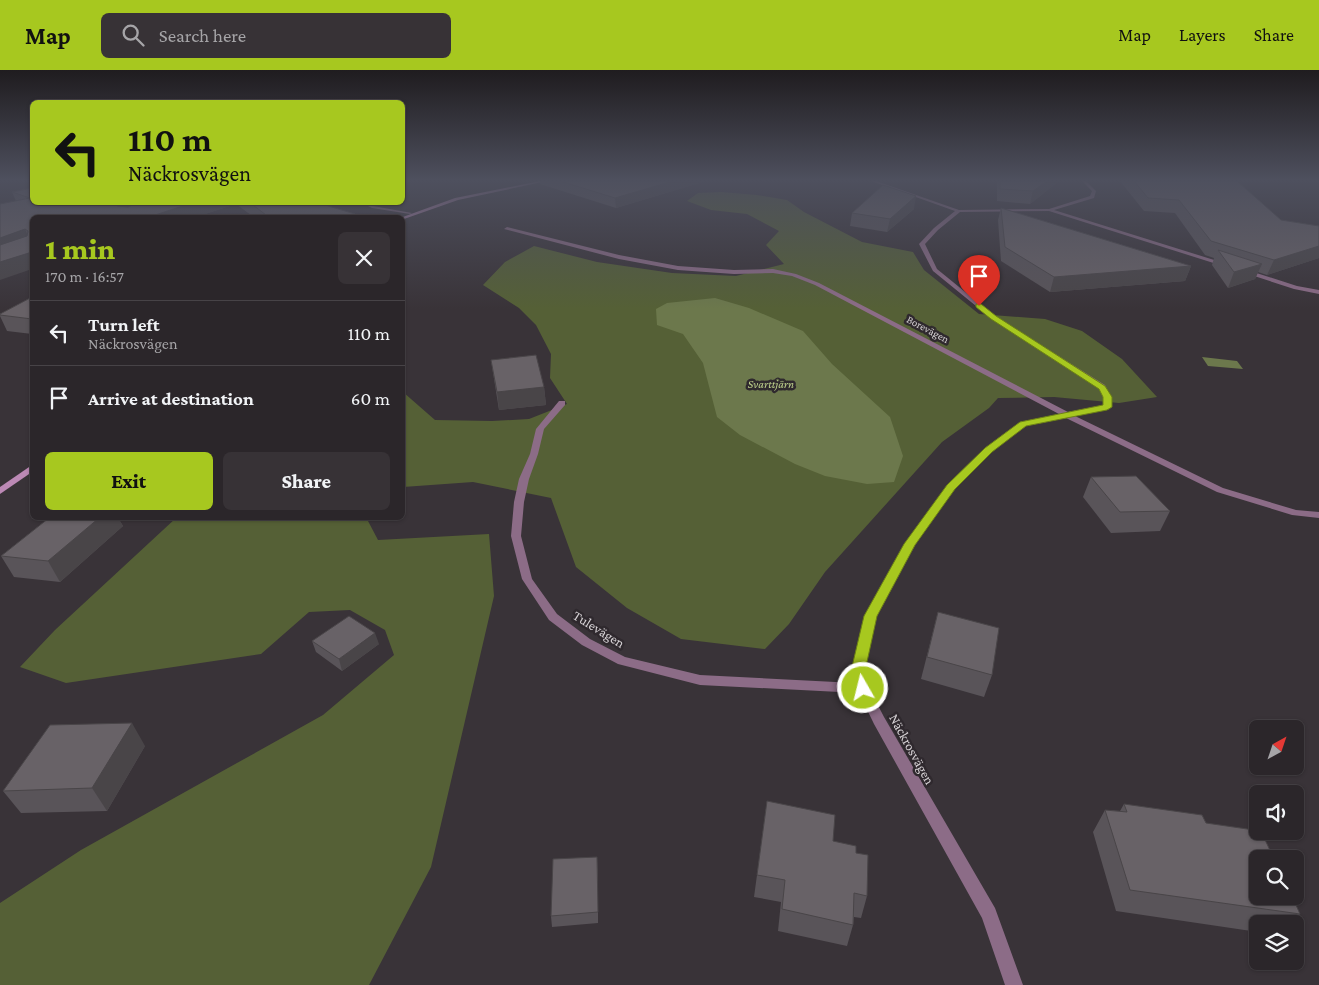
<!DOCTYPE html>
<html lang="en">
<head>
<meta charset="utf-8">
<style>
  body { margin:0; font-family:"Crimson Pro",serif; background:#373236; color:#f1f3f6; height:100vh; display:flex; flex-direction:column; font-size:19px; white-space:nowrap }
  * { box-sizing:border-box; margin:0 }
  p { font-size:16px; color:#a6a5a8 }
  .icon { flex:none; width:28px; height:28px; fill:none; stroke:currentColor; stroke-width:2; stroke-linecap:round; stroke-linejoin:round }
  .map { position:relative; flex:1; overflow:hidden }
  .side { position:absolute; left:30px; top:145px; width:375px; height:305px; display:flex; flex-direction:column; background:#2b262a; border-radius:8px; box-shadow:0 1px 4px #0004,0 0 0 1px #474347 }
  .side>* { flex:none }
  .top-card { position:absolute; left:30px; top:30px; width:375px; height:105px; border-radius:8px; box-shadow:0 1px 4px #0004,0 0 0 1px #474347; background:#a7c81f; color:#111; overflow:hidden }
  .needle { width:32px; rotate:40deg }
  .buttons { position:absolute; left:1249px; top:650px; display:grid; gap:10px }
  .buttons a { display:grid; place-items:center; width:55px; height:55px; border-radius:8px; background:#2b262a; box-shadow:0 1px 4px #0004,0 0 0 1px #474347; font-size:25px }
  .pin { position:absolute; display:grid; place-items:center; width:42px; height:42px; color:#fff; margin:-51px -21px; border-radius:50% 50% 50% 0; rotate:-45deg; box-shadow:0 0 5px #0007 }
  .pin .icon { rotate:45deg }
  .me { position:absolute; width:55px; margin:-28px; rotate:352deg; stroke-linejoin:round; filter:drop-shadow(0 0 4px #0008) }
  .turn { display:flex; align-items:center; gap:18px; height:105px; padding:0 15px; font-size:22px }
  .turn .icon { width:65px; height:65px; stroke-width:2.5 }
  .turn b { display:block; font-size:35px; line-height:42px }
  .round { display:grid; place-items:center; flex:none; width:52px; height:52px; border-radius:8px; background:#373236 }
  .overview { display:flex; align-items:center; justify-content:space-between; height:85px; padding:0 15px }
  h1 { font-size:30px; font-weight:800; line-height:38px; color:#a7c81f }
  .action { display:flex; gap:10px; margin-top:auto; padding:10px 15px }
  .action a { flex:1; height:58px; border-radius:8px; background:#a7c81f; color:#111; font-size:20px; font-weight:800; line-height:58px; text-align:center }
  .action a+a { background:#373236; color:#f1f3f6 }
  ul { padding:0; list-style:none }
  li { display:flex; align-items:center; gap:15px; height:65px; padding:0 15px; border-top:1px solid #474347 }
  li div { flex:1 }
  li b { display:block; font-size:19px }
  li em { font-style:normal }
  header { display:flex; align-items:center; gap:30px; box-sizing:border-box; height:70px; padding:0 25px; background:#a7c81f; color:#111 }
  header strong { font-size:24px }
  nav { display:flex; gap:28px; margin-inline-start:auto; font-size:18px }
  .search { width:350px; height:45px; background:#373236; display:flex; align-items:center; gap:12px; box-sizing:border-box; padding:0 18px; border-radius:8px; color:#a6a5a8; font-size:19px }
  .map>svg:first-child { display:block }
  .forest { fill:#556036 }
  .water { fill:#6c784c }
  .lines { fill:none; stroke-linecap:round; stroke-linejoin:round }
  .street { fill:#8c6c87; fill-rule:evenodd }
  .secondary { fill:#bc89b5; fill-rule:evenodd }
  .wall { fill:#595459 }
  .shaded-wall { fill:#494548 }
  .building { fill:#686267; stroke:#494548 }
  .route { fill:#a7c81f; stroke:#6d8214 }
  .labels { text-anchor:middle; dominant-baseline:central; stroke-width:5; stroke-linejoin:round; paint-order:stroke }
  .far-street-label { font-size:11px; fill:#d6d2d5; stroke:#2f292e }
  .far-water-label { font-size:12px; font-style:italic; fill:#bfd28c; stroke:#2f292e }
  .street-label { font-size:14px; fill:#d6d2d5; stroke:#2f292e }
</style>
</head>
<body>
<header>
<strong>Map</strong>
<div class="search"><svg class="icon" aria-label="search" viewBox="0 0 24 24"><circle cx="10" cy="10" r="6"/><path d="M15 15l6 6"/></svg>Search here</div>
<nav><a>Map</a><a>Layers</a><a>Share</a></nav>
</header>
<div class="map">
<svg width="1319" height="915" viewBox="0 0 1319 915">
  <rect width="100%" height="100%" fill="#393338"/>
  <!-- forest -->
  <g class="forest">
    <path d="M721 122 757 125 787 130 804 142 862 172 913 182 924 200 979 244 1045 249 1082 261 1122 289 1157 327 1119 333 1054 327 998 328 989 338 942 372 825 502 789 554 765 579 681 569 627 538 576 497 551 428 473 412 403 417V322L435 350 492 351 529 349 567 334 550 308 551 284 536 255 519 238 483 215 505 192 534 176 597 192 672 203 736 206 784 194 766 175 779 161 747 144 711 140 687 131 698 123Z"/>
    <path d="M176 448H370L368 451 378 470 489 464 494 526 431 797 369 915H0V833L81 780 323 645 394 585 385 560 350 540 309 542 261 584 66 613 20 597 55 560Z"/>
  </g>
  <!-- water -->
  <g class="water">
    <path d="M715 228 749 238 803 261 832 294 890 347 903 386 894 412 867 414 825 406 795 394 740 365 717 347 703 293 683 264 657 255 656 239 667 233Z"/>
    <path d="M1202 287 1237 291 1243 299 1208 296Z"/>
  </g>
  <g class="lines">
    <!-- street -->
    <g class="street">
      <path d="M871 111H876L959 140 1049 139 1090 126 1092 121 1082 111H1086L1096 121 1094 128 1054 140 1227 194V196H1223L1049 141 960 142 938 160 925 174 937 199 996 247 1105 315 1111 327 1110 339 1075 346 1223 418 1296 440 1319 442V448L1292 445 1217 422 1066 348 1026 356 991 382 954 419 915 475 877 546 864 601 869 618 884 647 995 838 1023 915H1005L982 848 874 654 859 623 700 615 618 594 582 575 549 550 522 509 511 466 514 432 519 409 530 384 536 359 559 331H565V335L544 359 538 384 529 409 524 432 521 466 532 509 557 544 590 569 625 587 700 605 855 613 852 601 865 546 905 474 948 415 985 378 1020 352 1059 344 815 215 792 206 773 203 734 204 678 200 619 189 504 159 507 157 619 185 678 196 734 200 773 199 796 204 819 213 1068 342 1103 335V327L1099 318 992 249 933 201 919 174 934 158 955 141Z"/>
      <path d="M360 132H367L373 136 412 143 410 144 372 138Z"/>
      <path d="M1244 199 1297 216 1319 220V224L1294 219 1242 202 1241 201Z"/>
    </g>
    <!-- secondary -->
    <g class="secondary">
      <path d="M540 111H547L458 130 404 149 400 148 455 128Z"/>
      <path d="M32 395V402L0 424V417Z"/>
    </g>
  </g>
  <!-- wall -->
  <g class="wall">
    <path d="M540 111H706L616 138 540 114Z"/>
    <path d="M997 111H1059L1030 134 997 131Z"/>
    <path d="M1120 111H1237L1281 150 1319 156V188L1267 205 1258 202 1255 209 1228 218 1212 195 1214 188 1205 185 1175 143 1144 141Z"/>
    <path d="M32 118V132H315L355 144 356 148H255L236 134 32 199 16 131 12 122Z"/>
    <path d="M1001 138 1191 196 1185 211 1050 222 1001 191 998 150Z"/>
    <path d="M914 139 887 162 850 156 852 143Z"/>
    <path d="M32 227V264L7 261 0 246V244Z"/>
    <path d="M491 290 544 317 546 335 499 340Z"/>
    <path d="M1091 407 1170 441 1160 461 1111 463 1083 427Z"/>
    <path d="M49 448H118L123 456 60 512 14 507 1 486Z"/>
    <path d="M938 542 992 605 984 627 921 609Z"/>
    <path d="M312 571 379 574 342 601 316 582Z"/>
    <path d="M145 676 107 741 21 743 3 721Z"/>
    <path d="M767 731 833 771 856 783 867 826 861 848 854 847 853 855 847 876 778 861 781 832 754 827Z"/>
    <path d="M1124 734 1206 753 1300 844 1291 854H1258V862L1116 841 1093 762 1105 740 1120 741Z"/>
    <path d="M598 798V853L552 857 551 846Z"/>
  </g>
  <!-- shaded-wall -->
  <g class="shaded-wall">
    <path d="M673 111H706L616 138 615 128Z"/>
    <path d="M1047 111H1059L1030 134 1033 121Z"/>
    <path d="M916 126 914 139 887 162 890 149Z"/>
    <path d="M119 132H159L122 146 117 136V133Z"/>
    <path d="M195 132H236V134L193 148H146Z"/>
    <path d="M355 144 356 148H337Z"/>
    <path d="M25 159 31 173 0 184V168Z"/>
    <path d="M1319 176V188L1267 205 1274 190Z"/>
    <path d="M32 182V199L0 210V192Z"/>
    <path d="M1262 194 1255 209 1228 218 1234 202Z"/>
    <path d="M1191 196 1185 211 1050 222 1054 207Z"/>
    <path d="M544 317 546 335 499 340 497 322Z"/>
    <path d="M99 448H118L123 456 60 512 48 491Z"/>
    <path d="M375 563 379 574 342 601 339 589Z"/>
    <path d="M132 653 145 676 107 741 92 718Z"/>
    <path d="M597 787 598 798V853V842Z"/>
  </g>
  <!-- building -->
  <g class="building">
    <path d="M560 111H673L615 128Z"/>
    <path d="M1000 111H1047L1033 121 1000 119Z"/>
    <path d="M1134 111H1237L1281 150 1319 156V176L1274 190 1211 171 1179 130 1148 128Z"/>
    <path d="M883 115 916 126 890 149 852 143Z"/>
    <path d="M32 118V132H119L117 133V136L128 137 139 132H195L146 148H32V182L0 192V175L27 166 28 161 25 159 0 168V134L30 128 12 122Z"/>
    <path d="M249 132H315L355 144 337 148H270Z"/>
    <path d="M1001 138 1191 196 1054 207 1005 177Z"/>
    <path d="M1218 180 1262 194 1234 202Z"/>
    <path d="M32 227V249L0 245V244Z"/>
    <path d="M536 285 544 317 497 322 491 290Z"/>
    <path d="M1136 406 1170 441 1120 442 1091 407Z"/>
    <path d="M49 448H99L48 491 1 486Z"/>
    <path d="M938 542 999 558 992 605 927 587Z"/>
    <path d="M349 546 375 563 339 589 312 571Z"/>
    <path d="M132 653 92 718 3 721 50 655Z"/>
    <path d="M767 731 835 745 833 771 856 776V783L868 785 867 826 854 823 853 855 782 839 785 810 757 805Z"/>
    <path d="M1124 734 1202 745 1206 753 1261 761 1274 789H1258V826H1292L1300 844 1130 820 1105 740 1127 742Z"/>
    <path d="M597 787 598 842 551 846 553 789Z"/>
  </g>
  <!-- sky -->
  <linearGradient id="sky" x2="0" y2="1"><stop stop-color="#1f1c1f"/><stop offset="0.46" stop-color="#4e505e"/><stop offset="1" stop-color="#4e505e" stop-opacity="0"/></linearGradient>
  <rect width="1319" height="239" fill="url(#sky)"/>
  <!-- route -->
  <path class="route" d="M976 234H981L996 246 1105 316 1112 327V337L1107 340 1026 356 992 382 955 419 915 475 877 546 865 601 870 618 868 622 863 623 858 622 851 601 864 546 904 474 947 415 985 378 1020 352 1103 335V327L1099 319 991 249 976 237Z"/>
  <g class="labels">
    <!-- far-street labels -->
    <g class="far-street-label">
      <text transform="translate(928 259) rotate(28)">Borevägen</text>
    </g>
    <!-- far-water labels -->
    <g class="far-water-label">
      <text x="771" y="314">Svarttjärn</text>
    </g>
    <!-- street labels -->
    <g class="street-label">
      <text transform="translate(599 559) rotate(32)">Tulevägen</text>
      <text transform="translate(912 679) rotate(61)">Näckrosvägen</text>
    </g>
  </g>
</svg>
<div class="buttons">
<a><svg class="needle" viewBox="-14 -14 28 28"><path d="M0-13l5 13h-10z" fill="#e53935"/><path d="M0 13l5-13h-10z" fill="#a6a5a8"/></svg></a>
<a><svg class="icon" aria-label="sound" viewBox="0 0 24 24"><path d="M4 9h4l5-4v14l-5-4H4zM17 9q2 3 0 6"/></svg></a>
<a><svg class="icon" aria-label="search" viewBox="0 0 24 24"><circle cx="10" cy="10" r="6"/><path d="M15 15l6 6"/></svg></a>
<a><svg class="icon" aria-label="layers" viewBox="0 0 24 24"><path d="M12 4l9 5-9 5-9-5zM3 14l9 5 9-5"/></svg></a>
</div>
<div class="pin" style="left:979px;top:236px;background:#d93025"><svg class="icon" aria-label="arrive" viewBox="0 0 24 24"><path d="M6 21V4h12l-3 4 3 4H6"/></svg></div>
<svg class="me" style="left:863px;top:618px" viewBox="-20 -20 40 40"><circle r="17" fill="#a7c81f" stroke="#fff" stroke-width="3"/><path d="M0-11L8 9 0 5-8 9z" fill="#fff"/></svg>
<div class="top-card">
<div class="turn"><svg class="icon" aria-label="left" viewBox="0 0 24 24"><path d="M17 20v-9H6M10 6l-5 5 5 5"/></svg><div><b>110 m</b>Näckrosvägen</div></div>
</div>
<section class="side">
<div class="overview"><div><h1>1 min</h1><p>170 m · 16:57</p></div><a class="round"><svg class="icon" aria-label="close" viewBox="0 0 24 24"><path d="M6 6l12 12M18 6L6 18"/></svg></a></div>
<ul>
<li><svg class="icon" aria-label="left" viewBox="0 0 24 24"><path d="M17 20v-9H6M10 6l-5 5 5 5"/></svg><div><b>Turn left</b><p>Näckrosvägen</p></div><em>110 m</em></li>
<li><svg class="icon" aria-label="arrive" viewBox="0 0 24 24"><path d="M6 21V4h12l-3 4 3 4H6"/></svg><div><b>Arrive at destination</b></div><em>60 m</em></li>
</ul>
<div class="action"><a>Exit</a><a>Share</a></div>
</section>
</div>
</body>
</html>
